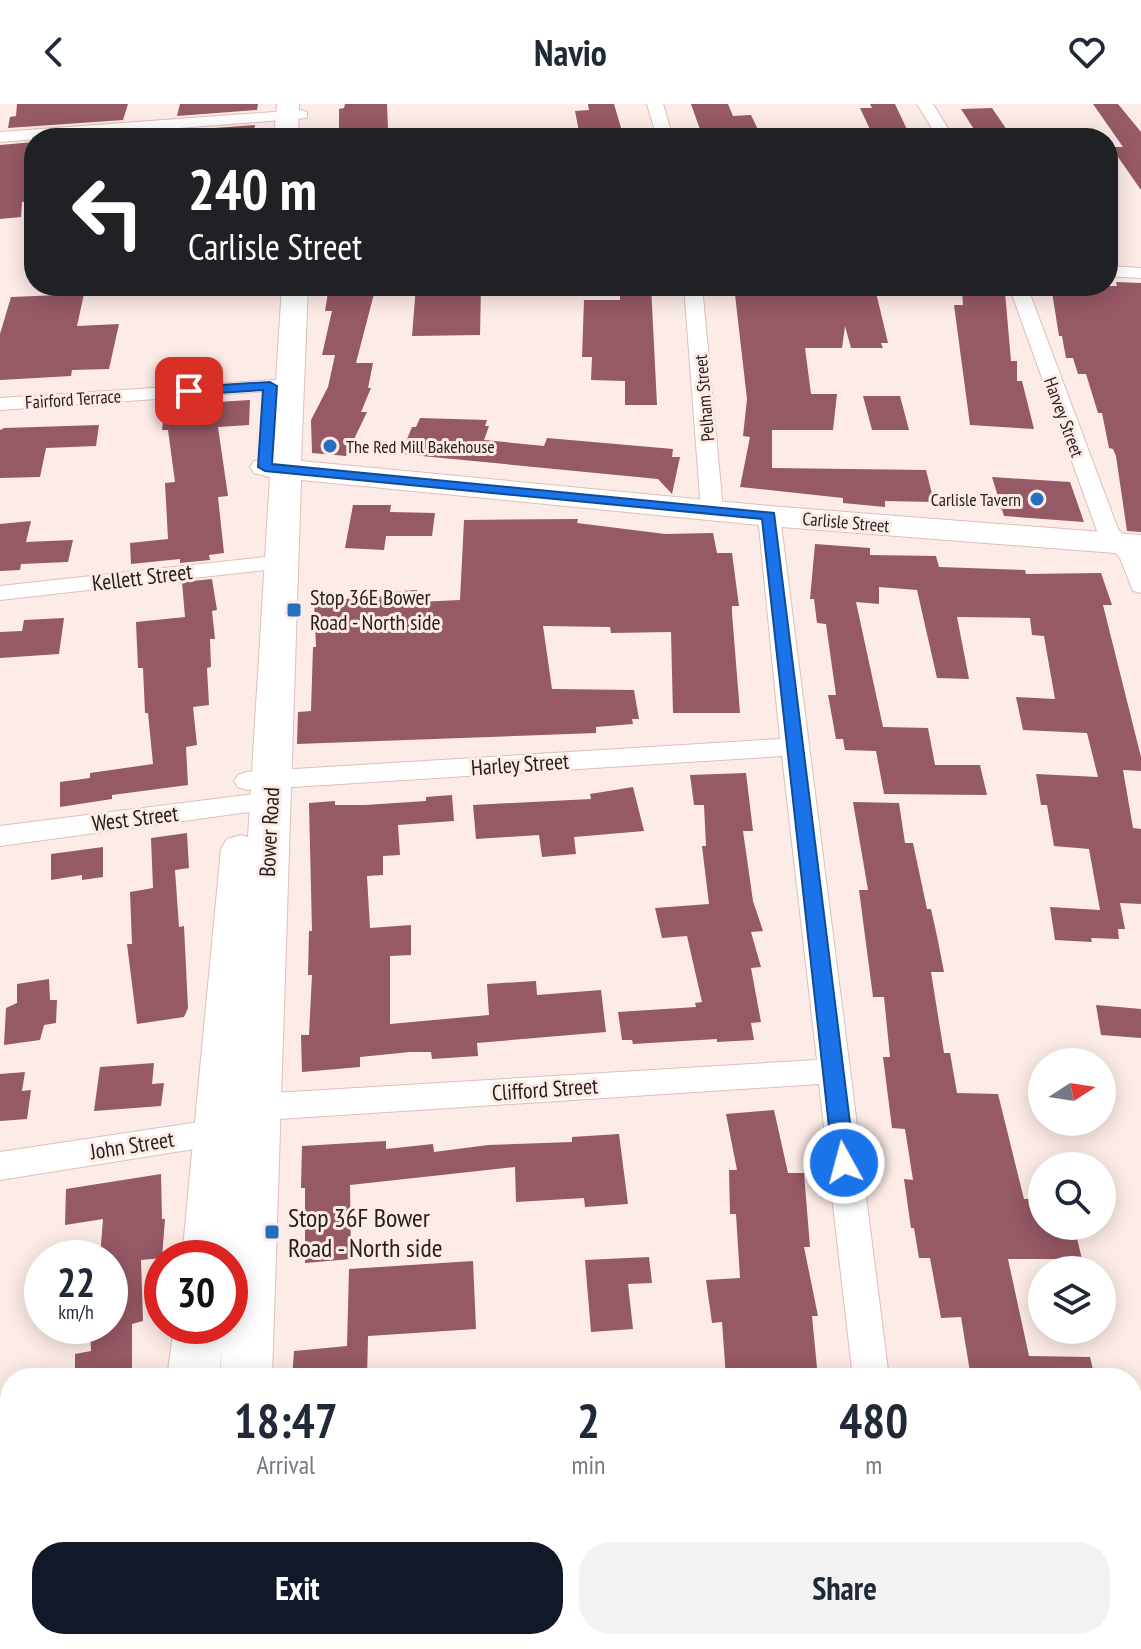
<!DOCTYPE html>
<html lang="en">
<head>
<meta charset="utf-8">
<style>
  body { margin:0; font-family:"PT Sans Narrow",sans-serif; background:#f2f2f3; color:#1f2937; height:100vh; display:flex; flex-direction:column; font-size:30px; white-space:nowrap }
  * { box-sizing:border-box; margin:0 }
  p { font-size:26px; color:#747a83 }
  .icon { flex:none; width:44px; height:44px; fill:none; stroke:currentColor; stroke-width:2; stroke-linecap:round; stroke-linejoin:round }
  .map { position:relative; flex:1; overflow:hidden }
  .sheet { position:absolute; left:0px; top:1264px; width:1142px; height:282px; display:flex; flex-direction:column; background:#fff; border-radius:32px 32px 0 0; box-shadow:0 4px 20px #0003 }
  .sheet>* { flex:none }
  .banner { position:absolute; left:24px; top:24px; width:1094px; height:168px; border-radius:32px; box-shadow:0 4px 20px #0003; background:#202124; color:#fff; overflow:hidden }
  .needle { width:52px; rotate:78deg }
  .tools { position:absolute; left:1028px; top:944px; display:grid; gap:16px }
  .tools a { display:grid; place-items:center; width:88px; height:88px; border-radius:50%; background:#fff; box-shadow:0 4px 20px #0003; font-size:40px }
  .speed { position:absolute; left:24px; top:1136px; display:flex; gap:16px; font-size:40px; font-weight:700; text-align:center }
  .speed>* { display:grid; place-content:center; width:104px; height:104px; border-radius:50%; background:#fff; box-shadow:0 4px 20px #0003; line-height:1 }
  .speed small { font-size:20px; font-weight:400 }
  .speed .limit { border:12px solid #d22; background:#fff; color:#111 }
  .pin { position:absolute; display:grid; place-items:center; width:68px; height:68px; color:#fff; margin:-34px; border-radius:16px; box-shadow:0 4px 12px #0006 }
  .me { position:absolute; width:88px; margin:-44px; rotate:353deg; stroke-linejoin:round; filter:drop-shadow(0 0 6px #0008) }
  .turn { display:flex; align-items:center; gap:28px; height:168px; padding:0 32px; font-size:36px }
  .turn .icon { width:104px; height:104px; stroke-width:2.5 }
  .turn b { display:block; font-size:56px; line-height:68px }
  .eta { display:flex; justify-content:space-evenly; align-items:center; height:136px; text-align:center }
  .eta b { font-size:48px; font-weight:700; line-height:56px }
  .button { display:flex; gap:16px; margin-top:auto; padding:16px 32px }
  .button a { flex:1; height:92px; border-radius:32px; background:#111827; color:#fff; font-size:32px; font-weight:700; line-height:92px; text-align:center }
  .button a+a { background:#f2f2f3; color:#1f2937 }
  header { display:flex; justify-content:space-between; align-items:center; height:104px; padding:0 32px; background:#fff; font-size:36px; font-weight:700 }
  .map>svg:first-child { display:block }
  .building { fill:#965966 }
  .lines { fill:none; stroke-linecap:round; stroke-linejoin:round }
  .street-casing { stroke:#dcc0b9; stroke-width:2 }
  .secondary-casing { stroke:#dcc0b9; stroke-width:2 }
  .street { fill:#fff; fill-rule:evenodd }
  .secondary { fill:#fff; fill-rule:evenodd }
  .route { fill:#1a73e8; stroke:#114b97; stroke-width:2 }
  .poi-dot { fill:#246fbf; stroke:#fdebe7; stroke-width:3 }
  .labels { text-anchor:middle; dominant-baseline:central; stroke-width:6; stroke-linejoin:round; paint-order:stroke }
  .far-street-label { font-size:18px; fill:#271d1a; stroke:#fdebe7 }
  .far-poi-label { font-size:18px; fill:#271d1a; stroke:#fdebe7; text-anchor:start }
  .street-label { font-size:22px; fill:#271d1a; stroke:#fdebe7 }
  .poi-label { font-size:22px; fill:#271d1a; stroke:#fdebe7; text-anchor:start }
  .near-poi-label { font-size:26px; fill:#271d1a; stroke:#fdebe7; text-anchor:start }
</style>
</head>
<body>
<header><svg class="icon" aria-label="back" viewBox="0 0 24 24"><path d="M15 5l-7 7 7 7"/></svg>Navio<svg class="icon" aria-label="heart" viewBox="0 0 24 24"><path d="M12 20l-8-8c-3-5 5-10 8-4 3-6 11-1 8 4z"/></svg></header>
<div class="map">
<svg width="1141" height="1545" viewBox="0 0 1141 1545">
  <rect width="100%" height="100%" fill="#fdebe7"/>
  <!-- building -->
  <g class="building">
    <path d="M17 0H128L123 16 8 24 10 13 16 12Z"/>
    <path d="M180 0H258L257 6 177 12Z"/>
    <path d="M345 0H387L388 26H373V34H339V5L344 4Z"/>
    <path d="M588 0H614L624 34 580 33 575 7 589 6Z"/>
    <path d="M691 0H728L733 12 751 11 762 34H703Z"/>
    <path d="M870 0H895L911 34H874L860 4H872Z"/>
    <path d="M1093 0H1118L1141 28V86L1111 43H1123Z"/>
    <path d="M992 4 1009 29 977 30 961 5Z"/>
    <path d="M255 21 253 34H172L174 27Z"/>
    <path d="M34 38V97L22 98 21 113 0 115V41Z"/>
    <path d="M1116 178 1141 179V428L1127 427 1116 352 1113 345 1109 344 1102 309H1098L1086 270H1078L1073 254H1066L1062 232H1059L1051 182H1117Z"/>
    <path d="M329 182H376L356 259H373L368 284H371L361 308H367L346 352 312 349 311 316 328 283 335 251H322L332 207H325Z"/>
    <path d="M416 182H481L480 231 412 232Z"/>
    <path d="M620 182H651L657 301H625V277L591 276 592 253H582L584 196H620Z"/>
    <path d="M734 182 875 184 888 239H881L883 244H851L845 222 842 244H805L811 290H837L833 326H772V364L926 366 934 398 885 397V403L843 399V394L740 383 750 333 743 332 747 295Z"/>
    <path d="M962 186 1005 188 1011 257H1017V277H1022L1034 325 970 321 954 201H963Z"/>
    <path d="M84 190 77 222 119 220 109 265 72 266 71 272 0 276V230L11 193Z"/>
    <path d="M863 292H900L909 326H872Z"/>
    <path d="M250 296 249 321 218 323 228 392 218 393 224 449 209 451 210 456 180 459V455L131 460 130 439 168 435 165 379 175 378 168 326H162L165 301Z"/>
    <path d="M420 314 487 316 485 322H489L484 336 544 342 547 334 673 345 672 353H680L672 390 658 375 401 350 412 323H416Z"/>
    <path d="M99 321 96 342 46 344 40 373 0 374V326L4 324Z"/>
    <path d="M992 373 1070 378 1084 418 1004 412Z"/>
    <path d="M353 401H391L390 408 435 409 432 432H386L384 446 345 444Z"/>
    <path d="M578 415 577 419 665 430 713 429 717 449H732L739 502H732V509L740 609H673L671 528 611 529 610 523 543 522 552 585 634 586 639 615H632L633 620 596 623V629L297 640 298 608 311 607 313 543H316L314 497 388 492V488L417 486 418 498 460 496 464 416Z"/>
    <path d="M31 417 26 438 73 436 68 458 21 460 20 466 0 467V420Z"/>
    <path d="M815 440 870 444V451L936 452 939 463 1025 466 1026 470 1101 469 1112 501H1103L1141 653V667L1123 666 1133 724 1141 725V800L1120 799 1125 825H1118L1119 835 1091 834 1092 838 1055 836 1050 803 1100 806 1089 745 1054 742 1047 701H1041L1036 670 1098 673 1087 629 1023 626 1016 593 1055 595 1044 532 1032 531 1030 514 957 513 969 575 937 574 917 486 879 483V500L856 498 883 623 928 624 935 661H980L987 691 884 690 876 647 845 646 843 635H836L828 591H836L826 520 817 519 814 495H810Z"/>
    <path d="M212 475 217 506 212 507 215 535H210L211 563 207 564 209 601 193 603 197 641 186 643 188 681 112 691V695L60 703V678L90 674V669L153 660 148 609H145L143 564H138L136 518 185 513 182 478Z"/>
    <path d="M64 514 59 550 0 554V528L22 527 24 516Z"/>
    <path d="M746 669 753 727H743L753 797 763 827 751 828 761 863 751 864 761 918 751 919 754 936 717 938V935L633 940 632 936H622L618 908 696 903 695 899 702 898 687 832 662 834 655 804 709 800 702 742H706L704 701H694L690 671Z"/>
    <path d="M633 683 644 727 574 733 576 750 542 753 539 731 476 735 473 701 591 695 590 690Z"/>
    <path d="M452 691 454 717 398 721 400 751 383 752V771L367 772 370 824 411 821V851L390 852V920L489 911 487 880 536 877 537 891 601 886 606 928 477 939 478 952 432 955 431 948H410L360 953V963L302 968 301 931H309L312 871H308L309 827H312L309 699 335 697V701H365L426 697V693Z"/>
    <path d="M853 698 899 699 905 739H913L927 805H931L937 832 944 868H931L944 949H950L957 989 998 990 1024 1095H1042V1122H1074L1082 1155H1008L1029 1252 1090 1253 1095 1274H971L961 1213 941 1214 930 1154H919L914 1124H911L904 1075 913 1076 905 1025 892 1024 883 953H890L884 893H873L859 786H868Z"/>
    <path d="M187 729 189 764 175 766 179 823 184 822 188 904 184 913 137 920 127 840H132L130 788 153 784 151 734Z"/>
    <path d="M103 743V773L82 776V771L51 776V750Z"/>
    <path d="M49 875 50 896H57L56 919 44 921 40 936 4 941 6 904 17 899V880Z"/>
    <path d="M1096 901 1141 905V934L1101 931Z"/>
    <path d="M154 959 152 980 164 979 161 1002 94 1007 100 963Z"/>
    <path d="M25 968 22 987 31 986 27 1015 0 1017V970Z"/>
    <path d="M774 1006 788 1069H804L810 1143H804L818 1212H812L818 1274H726L722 1218 712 1219 706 1176 740 1174 736 1110H730L729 1066H737L726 1010Z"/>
    <path d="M619 1030 628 1100 585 1103 584 1094 516 1098 515 1063 350 1081 351 1155 305 1159V1084H301L302 1042 386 1037V1045L433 1040 434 1048 488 1041 572 1038V1033Z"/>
    <path d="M161 1070 162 1115H165L162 1154 141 1156 143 1217 132 1220V1274H75V1250L91 1247 90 1222H110V1154H100L103 1115 65 1121 66 1085Z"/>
    <path d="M649 1153 652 1179 628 1180 633 1225 591 1228 585 1156Z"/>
    <path d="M473 1157 476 1225 368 1232 367 1274H292L294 1247 347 1242 349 1165Z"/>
  </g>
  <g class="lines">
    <defs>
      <g id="street">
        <path d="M647 0H663L673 34H657Z"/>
        <path d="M917 0H933L954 34H938Z"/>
        <path d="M301 6 307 8V14L0 38V28Z"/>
        <path d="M1108 162 1141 164V174L1108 172Z"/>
        <path d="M684 182H702L723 406 712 413 701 406Z"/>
        <path d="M1009 182H1027L1118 425 1141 450V489L1133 487 1120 454 1097 427Z"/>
        <path d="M290 275 297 277 300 281 297 285 0 306V294Z"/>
        <path d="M769 405 780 412 889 1274H853L819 980 263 1016 219 1041 0 1076V1048L212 1016 257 990 817 956 782 652 247 686 238 683 234 677 238 671 247 668 780 635 758 412Z"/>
        <path d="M283 451 291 453 294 458 291 463 0 496V482Z"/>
        <path d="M269 688 278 690 282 697 278 704 0 742V722Z"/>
        <path d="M415 1536H549L553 1545H419Z"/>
        <path d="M884 1536H924L925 1545H885Z"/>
      </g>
      <g id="secondary">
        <path d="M277 0H299L298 34H274Z"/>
        <path d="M282 182H308L301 357 769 402 1141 431V451L769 422 301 376 272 1274H220L222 1245 219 1274H167L174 1222H230V1154H182L221 745 227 735 241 731 248 733 270 373 254 369 250 363 254 357 271 354Z"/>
        <path d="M95 1536H190L186 1545H91Z"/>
        <rect x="205" y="1536" width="58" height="9"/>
      </g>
    </defs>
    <!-- street casing -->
    <use href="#street" class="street-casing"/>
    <!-- secondary casing -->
    <use href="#secondary" class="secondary-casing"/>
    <!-- street -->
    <use href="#street" class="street"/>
    <!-- secondary -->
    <use href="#secondary" class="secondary"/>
  </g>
  <!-- route -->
  <path class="route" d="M270 278 277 282 272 360 774 409 855 1059 851 1065 844 1068 837 1065 833 1059 762 415 265 367 258 363 263 286 189 291 182 287 189 283Z"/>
  <!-- markers -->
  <g class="poi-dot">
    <circle cx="330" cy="342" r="8"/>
    <circle cx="1037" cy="395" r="8"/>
    <rect x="286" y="498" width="16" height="16" rx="4"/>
    <rect x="264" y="1120" width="16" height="16" rx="4"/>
  </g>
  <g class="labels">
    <!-- far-street labels -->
    <g class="far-street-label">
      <text transform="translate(704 294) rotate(-95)">Pelham Street</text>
      <text transform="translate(73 295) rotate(-4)">Fairford Terrace</text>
      <text transform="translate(1064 313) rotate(70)">Harvey Street</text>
      <text transform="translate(846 418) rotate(5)">Carlisle Street</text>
    </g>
    <!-- far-poi labels -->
    <g class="far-poi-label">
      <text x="346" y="342">The Red Mill Bakehouse</text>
      <text x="1021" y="395" text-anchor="end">Carlisle Tavern</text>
    </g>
    <!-- street labels -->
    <g class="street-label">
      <text transform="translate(142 473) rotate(-7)">Kellett Street</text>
      <text transform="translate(520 660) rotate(-4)">Harley Street</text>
      <text transform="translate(135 714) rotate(-7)">West Street</text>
      <text transform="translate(269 728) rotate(-87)">Bower Road</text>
      <text transform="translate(545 985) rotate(-4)">Clifford Street</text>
      <text transform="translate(132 1041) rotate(-9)">John Street</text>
    </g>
    <!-- poi labels -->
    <g class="poi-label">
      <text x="310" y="493">Stop 36E Bower<tspan x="310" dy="25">Road - North side</tspan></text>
    </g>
    <!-- near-poi labels -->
    <g class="near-poi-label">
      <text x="288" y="1113">Stop 36F Bower<tspan x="288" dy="30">Road - North side</tspan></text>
    </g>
  </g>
</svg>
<div class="tools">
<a><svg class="needle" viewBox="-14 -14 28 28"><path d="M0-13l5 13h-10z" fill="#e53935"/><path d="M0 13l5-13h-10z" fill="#747a83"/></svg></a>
<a><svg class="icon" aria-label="search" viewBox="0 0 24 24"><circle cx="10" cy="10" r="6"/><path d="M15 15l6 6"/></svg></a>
<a><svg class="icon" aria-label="layers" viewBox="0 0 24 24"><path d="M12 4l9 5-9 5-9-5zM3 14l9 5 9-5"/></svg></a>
</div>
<div class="speed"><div>22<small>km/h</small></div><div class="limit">30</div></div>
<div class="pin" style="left:189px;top:287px;background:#d93025"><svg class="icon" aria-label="arrive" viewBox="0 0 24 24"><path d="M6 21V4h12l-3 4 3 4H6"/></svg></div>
<svg class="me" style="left:844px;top:1059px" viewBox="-20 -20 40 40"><circle r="17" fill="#1a73e8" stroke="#fff" stroke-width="3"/><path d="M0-11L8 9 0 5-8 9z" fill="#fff"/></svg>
<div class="banner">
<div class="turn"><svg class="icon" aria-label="left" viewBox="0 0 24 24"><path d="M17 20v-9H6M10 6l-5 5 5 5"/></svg><div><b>240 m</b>Carlisle Street</div></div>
</div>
<section class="sheet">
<div class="eta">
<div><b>18:47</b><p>Arrival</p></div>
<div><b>2</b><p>min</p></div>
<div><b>480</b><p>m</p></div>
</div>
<div class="button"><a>Exit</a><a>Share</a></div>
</section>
</div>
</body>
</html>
